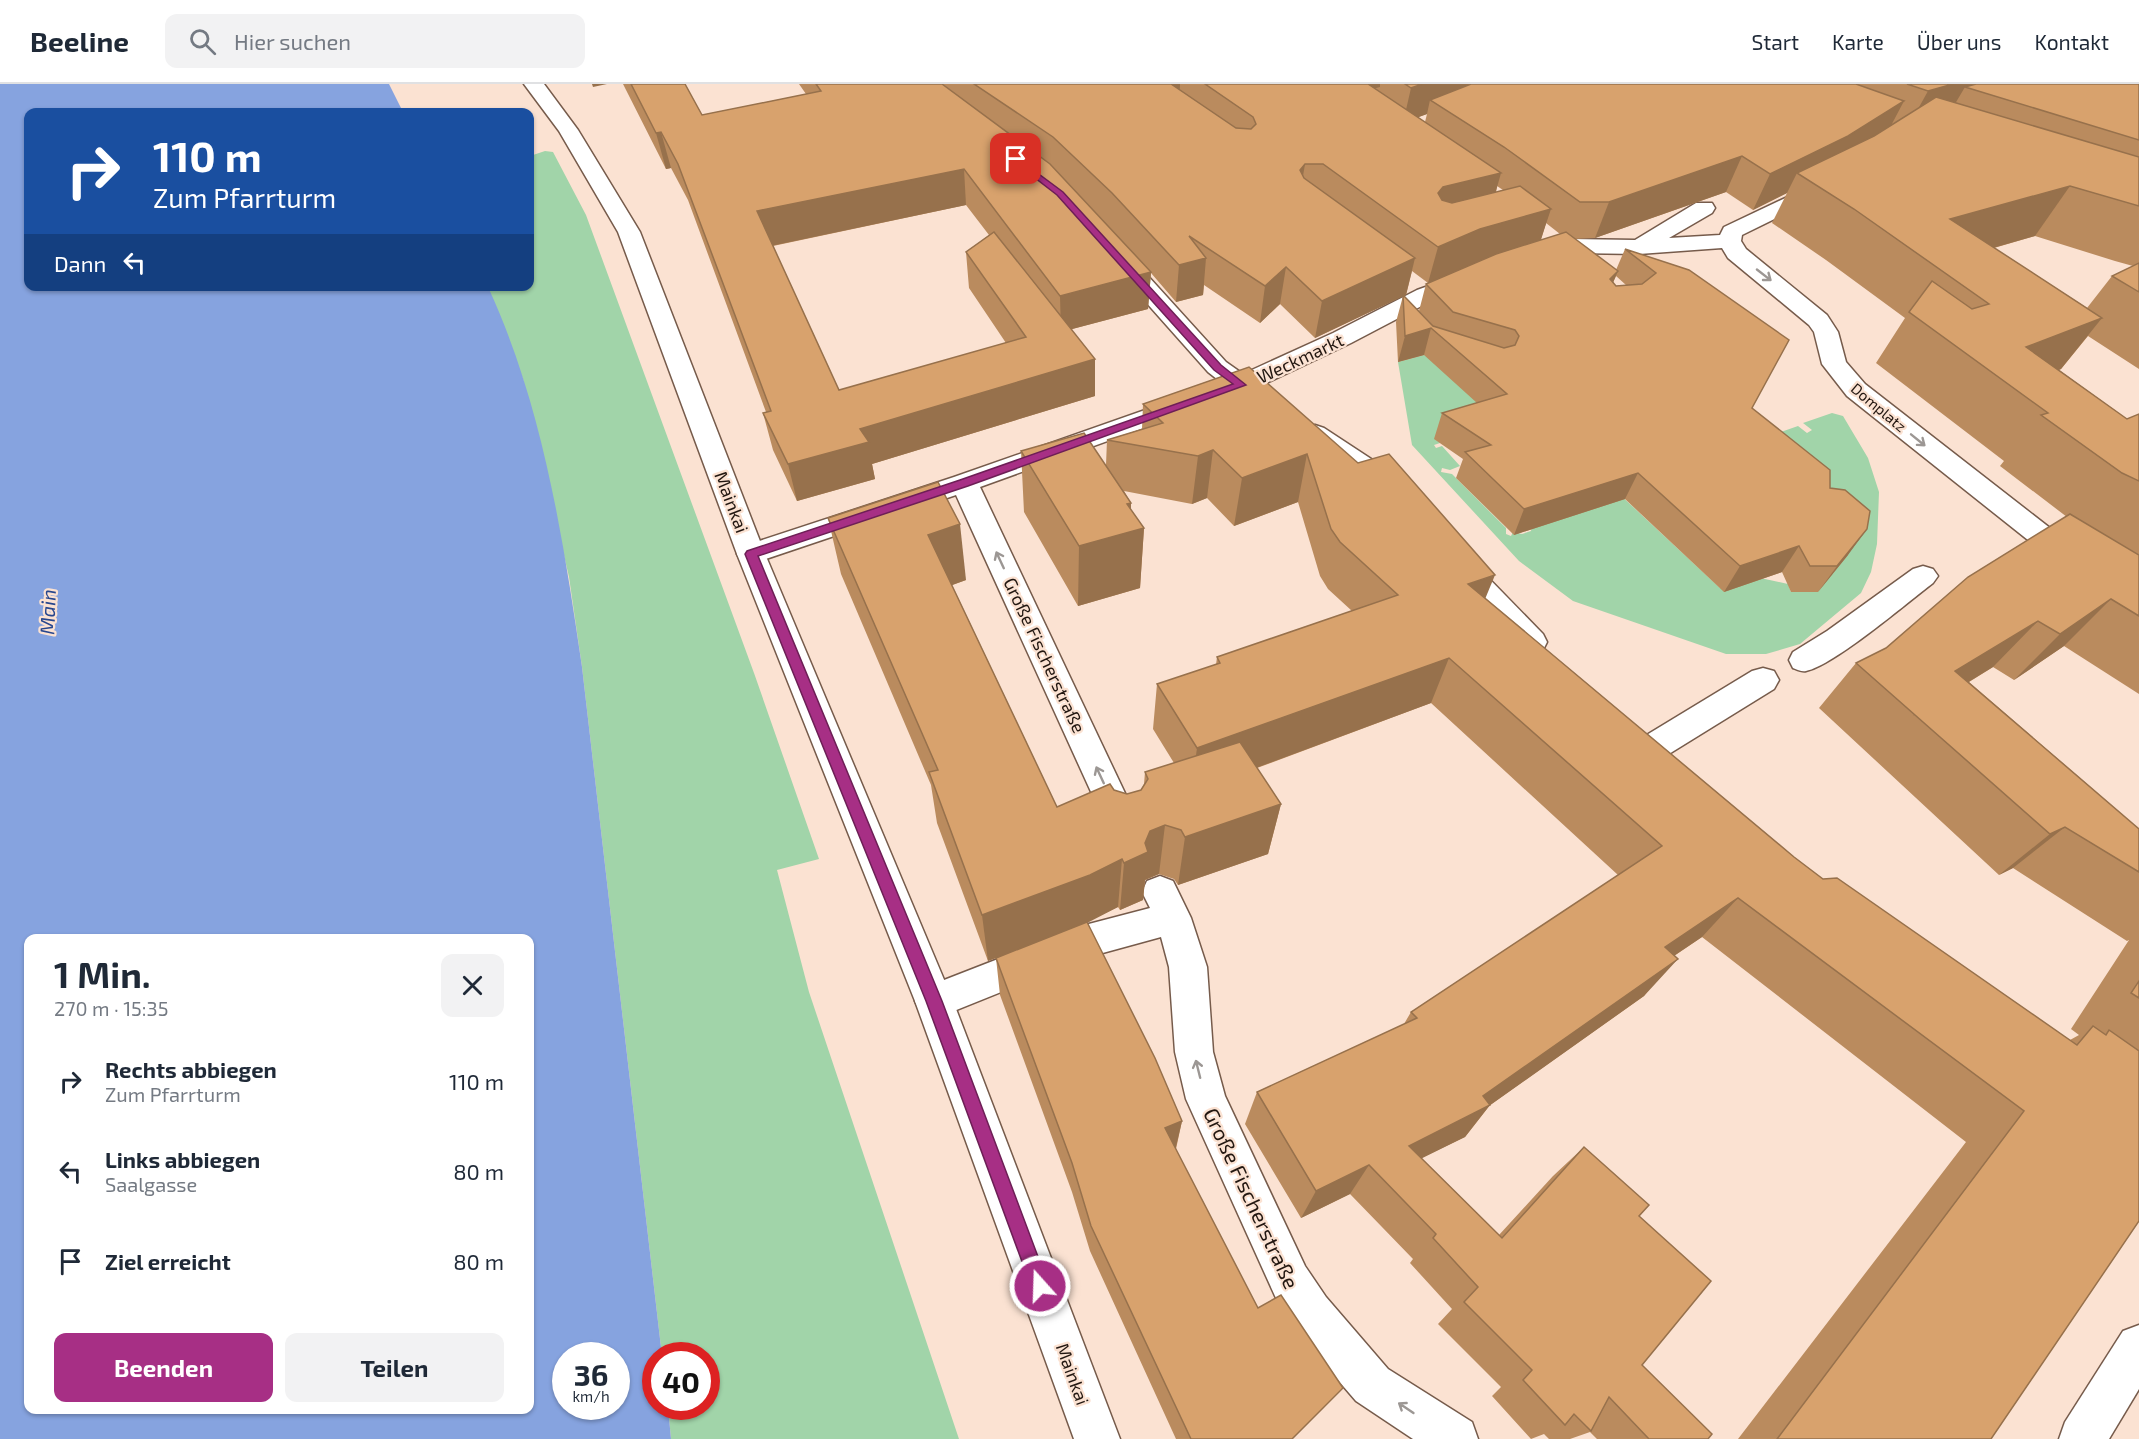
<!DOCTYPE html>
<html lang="de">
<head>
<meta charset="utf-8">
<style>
  body { margin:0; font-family:"Exo 2",sans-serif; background:#f2f2f3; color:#1f2937; height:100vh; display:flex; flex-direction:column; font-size:22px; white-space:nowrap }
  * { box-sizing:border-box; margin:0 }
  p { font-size:20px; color:#747a83 }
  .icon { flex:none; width:33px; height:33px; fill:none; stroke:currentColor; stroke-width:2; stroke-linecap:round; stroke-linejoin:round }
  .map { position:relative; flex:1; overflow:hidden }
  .drawer { position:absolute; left:24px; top:850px; width:510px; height:480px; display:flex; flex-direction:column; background:#fff; border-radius:12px; box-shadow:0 2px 4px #0004 }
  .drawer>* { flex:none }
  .banner { position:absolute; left:24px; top:24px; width:510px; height:183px; border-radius:12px; box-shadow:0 2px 4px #0004; background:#1a4fa0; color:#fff; overflow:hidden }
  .speed { position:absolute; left:552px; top:1258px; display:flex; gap:12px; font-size:30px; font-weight:700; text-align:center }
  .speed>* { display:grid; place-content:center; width:78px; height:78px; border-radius:50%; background:#fff; box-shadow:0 2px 4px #0004; line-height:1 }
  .speed small { font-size:15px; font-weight:400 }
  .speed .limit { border:9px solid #d22; background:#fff; color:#111 }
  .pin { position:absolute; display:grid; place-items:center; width:51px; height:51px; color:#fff; margin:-26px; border-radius:12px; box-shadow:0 3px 9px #0006 }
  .me { position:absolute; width:66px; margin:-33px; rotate:340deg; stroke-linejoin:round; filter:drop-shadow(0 0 4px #0008) }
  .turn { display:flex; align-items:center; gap:21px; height:126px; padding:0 30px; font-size:27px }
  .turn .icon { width:78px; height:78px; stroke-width:2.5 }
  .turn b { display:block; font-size:42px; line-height:51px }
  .then { display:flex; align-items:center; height:57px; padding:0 30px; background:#0003; gap:12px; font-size:22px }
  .round { display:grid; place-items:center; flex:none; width:63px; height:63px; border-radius:12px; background:#f2f2f3 }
  .headline { display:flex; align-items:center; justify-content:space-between; height:102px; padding:0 30px }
  h1 { font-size:36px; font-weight:700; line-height:45px }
  .primary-button { display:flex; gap:12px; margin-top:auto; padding:12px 30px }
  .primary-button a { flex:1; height:69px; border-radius:12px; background:#a72f85; color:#fff; font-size:24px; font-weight:700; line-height:69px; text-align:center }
  .primary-button a+a { background:#f2f2f3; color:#1f2937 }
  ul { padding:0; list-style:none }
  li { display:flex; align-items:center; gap:18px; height:90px; padding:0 30px }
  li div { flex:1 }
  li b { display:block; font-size:22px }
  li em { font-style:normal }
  header { display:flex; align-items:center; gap:36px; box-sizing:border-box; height:84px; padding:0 30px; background:#fff; border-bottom:2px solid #e0e1e3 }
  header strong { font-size:28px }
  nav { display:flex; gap:33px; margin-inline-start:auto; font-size:21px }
  .search { width:420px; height:54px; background:#f2f2f3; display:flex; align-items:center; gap:15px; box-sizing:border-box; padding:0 21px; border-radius:12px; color:#747a83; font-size:22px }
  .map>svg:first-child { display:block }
  .green { fill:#a1d4a9 }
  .water { fill:#86a3df; fill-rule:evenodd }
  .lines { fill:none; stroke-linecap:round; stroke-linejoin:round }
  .street-casing { stroke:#765b4b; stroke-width:3 }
  .secondary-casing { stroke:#765b4b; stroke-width:3 }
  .street { fill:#fff; fill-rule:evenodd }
  .secondary { fill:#fff; fill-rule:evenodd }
  .wall { fill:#ba8b5e; fill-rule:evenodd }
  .shaded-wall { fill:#97714c }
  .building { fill:#d8a26d; stroke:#97714c; stroke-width:1.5 }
  .oneway { stroke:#9c9794 }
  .route { fill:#a72f85; stroke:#6d1f56; stroke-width:1.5 }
  .labels { text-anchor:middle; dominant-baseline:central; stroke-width:4.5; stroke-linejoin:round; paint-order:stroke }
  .far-street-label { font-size:15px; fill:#221711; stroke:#fbe2d2 }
  .street-label { font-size:18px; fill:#221711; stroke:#fbe2d2 }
  .water-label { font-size:20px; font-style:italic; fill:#27468d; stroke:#fbe2d2 }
  .near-street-label { font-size:21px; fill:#221711; stroke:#fbe2d2 }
</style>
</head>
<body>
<header>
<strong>Beeline</strong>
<div class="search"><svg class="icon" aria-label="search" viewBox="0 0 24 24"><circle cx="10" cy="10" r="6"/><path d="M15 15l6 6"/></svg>Hier suchen</div>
<nav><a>Start</a><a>Karte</a><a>Über uns</a><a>Kontakt</a></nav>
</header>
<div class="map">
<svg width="2139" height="1355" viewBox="0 0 2139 1355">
  <rect width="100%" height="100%" fill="#fbe2d2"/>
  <!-- green -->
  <g class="green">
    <path d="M545 67 553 68 586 131 754 589 819 775 777 786 809 908 959 1355H671L668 1323H706V1272H662L582 583 569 493 523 295 486 203 530 202V72Z"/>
    <path d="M1435 268 1483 319 1440 359 1434 361 1436 364 1442 362 1460 382 1450 386 1442 384 1441 388 1452 390 1506 444V450L1511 452 1513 448 1522 450 1531 447 1532 442 1616 407 1720 504 1751 492 1788 500 1791 508H1797L1831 492 1775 350 1798 342 1807 349 1812 346 1803 339 1832 329 1843 332 1868 374 1879 408 1877 460 1871 488 1861 509 1800 560 1766 570H1726L1573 517 1519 477 1412 361 1398 278Z"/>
  </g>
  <!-- water -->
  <path class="water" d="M0 0H389L403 28H28V202L488 203C543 322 563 454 582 583L662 1272H656V1323H668L671 1355H0ZM28 855H530V1326H28ZM566 1272H616V1323H566Z"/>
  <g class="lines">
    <defs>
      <g id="street">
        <path d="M1819 98 1827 99 1830 104 1827 109 1742 151 1741 157 1746 165 1827 231 1838 248 1846 278 1865 300 2068 458 2139 503V528L2128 525 2048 472 1847 312 1822 280 1814 248 1809 241 1728 174 1722 164 1639 170 1573 169 1543 177 1535 175 1532 170 1535 165 1572 155 1635 156 1696 119H1712L1715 124 1712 129 1669 154 1720 151 1724 143Z"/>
        <path d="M1120 168 1128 170 1226 278 1243 290 1333 249 1417 206 1465 189 1473 191 1477 196 1473 201 1433 216 1351 259 1260 302 1277 317 1273 323C1258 327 1250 319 1238 310L980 403 1141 743 1136 753 1124 757 1112 753 1107 743 956 411 751 480 741 477 737 470 741 463 954 393 1222 299 1208 288 1112 180 1109 175 1112 170Z"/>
        <path d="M1315 341 1324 344 1391 388 1409 407 1405 414 1395 416 1385 414 1371 400 1306 356 1302 350 1306 344Z"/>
        <path d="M1456 468 1466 471 1543 550 1547 558 1543 566 1532 569 1521 566 1446 485 1442 478 1446 471Z"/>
        <path d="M1923 482 1933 485 1938 492 1933 499C1908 518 1833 582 1806 587 1802 588 1798 586 1793 584L1789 576 1793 568 1827 547 1913 485Z"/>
        <path d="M1763 584 1774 587 1779 596 1774 605 1664 673 1652 677 1640 673 1636 664 1640 655 1752 587Z"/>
        <path d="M1160 792 1173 797 1191 834 1207 883 1213 968 1225 1012 1305 1182 1326 1213 1388 1285 1472 1338 1478 1355H1413L1356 1317 1294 1245 1275 1212 1186 1015 1175 968 1169 883 1161 853 1088 873 934 935 921 929 915 917 921 905 1085 841 1150 824 1142 808 1147 797Z"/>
        <path d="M2139 1241V1305L2109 1355H2059L2065 1338 2123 1247Z"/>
      </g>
      <path id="secondary" d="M524 0H544L578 46 640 148 765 470 953 917 1120 1355H1074L915 917 737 470 618 148 559 47Z"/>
    </defs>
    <!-- street casing -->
    <use href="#street" class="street-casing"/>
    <!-- secondary casing -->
    <use href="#secondary" class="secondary-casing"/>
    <!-- street -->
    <use href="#street" class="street"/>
    <!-- secondary -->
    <use href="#secondary" class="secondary"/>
  </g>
  <!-- wall -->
  <path class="wall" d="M623 0H685L702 31 806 10 799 0H2139V285L2088 252 2061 285 2059 286 2127 335 2139 330V610L2064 562 2014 596 1993 583 1969 598 2139 745V1137L1991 1355H1738L1966 1058 1702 853 1674 872 1644 912 1490 1021 1465 1053 1421 1074 1499 1151 1553 1092 1584 1063 1639 1132 1642 1281 1708 1355H1597L1590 1348 1570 1355H1549L1544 1350 1531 1355 1492 1312 1501 1303 1438 1240 1452 1225 1410 1179 1413 1175 1350 1110 1301 1134 1245 1040 1257 1008 1404 940 1411 928 1618 791 1431 619 1257 684 1281 720 1268 770 1178 801 1174 795 1159 790 1145 796 1143 816 1120 826 1118 823 1087 838 1182 1037 1176 1065 1292 1355H1176L1090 1167 1072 1108 1000 911 996 874 1006 870 988 877 937 739 931 701 841 490 828 434 966 496 952 501 1057 723 1114 706 1127 710 1141 706 1144 700 1145 688 1174 679 1153 645 1157 600 1216 581 1217 573 1352 527 1328 505 1320 492 1298 418 1234 442 1207 414 1192 420 1124 407 1131 419V426L1144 444 1140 504 1078 522 1024 428 1021 367 1106 381 1107 356 1142 345 1143 320 1249 283 1485 514 1794 773 1823 795 2070 956 2079 951 2071 945 2129 856 2127 857 2013 784 1999 791 1819 624 1856 579 1886 564 2067 433 2000 382 2004 377 1876 279 1905 234 1826 176 1772 139 1787 109 1753 126 1726 108 1595 154 1574 155 1616 186 1625 165 1689 186 1752 324 1830 404 1848 471 1818 508H1791L1782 488 1724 508 1625 415 1514 451 1456 394 1463 375 1434 355 1442 329 1477 319 1424 271 1398 278 1396 238 1403 212 1315 254 1280 220 1260 239 1204 201 1203 211 1176 218 1151 189 1148 225 1072 245 1095 312 872 380 875 395 797 417 773 366 763 329 766 328 688 116 671 84 666 85ZM1427 30 1425 38 1418 33ZM1497 102 1503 106 1496 108ZM966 121 989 151 966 168 969 204 1006 259 839 306 773 162ZM1546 139 1560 150 1541 156ZM2035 152 2115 177 2133 182 2112 192 2087 224 1994 164ZM1412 187 1428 199 1426 200 1419 227 1434 242 1403 212 1406 211ZM1616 192 1626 201 1616 202 1613 198Z"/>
  <!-- shaded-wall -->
  <g class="shaded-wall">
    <path d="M592 0H607L593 3Z"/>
    <path d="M1168 0H1180L1179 22Z"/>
    <path d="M1360 0H1380V3L1358 9Z"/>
    <path d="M1422 0H1485L1430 16 1427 30 1403 39 1411 4Z"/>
    <path d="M1953 0H2047L1965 3 1949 30 1908 43 1928 7Z"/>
    <path d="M1904 17 1885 53 1797 89 1787 109 1753 126 1770 90Z"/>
    <path d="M661 48 671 84 666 85 656 49Z"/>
    <path d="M1742 72 1726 108 1595 154 1609 118Z"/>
    <path d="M1305 80 1299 116 1300 86Z"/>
    <path d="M964 85 966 121 766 163 757 127Z"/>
    <path d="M1501 89 1491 125 1433 139 1438 109 1443 103Z"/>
    <path d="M2070 102 2035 152 1933 181 1950 135Z"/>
    <path d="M1551 125 1539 161 1428 199 1438 163 1480 145Z"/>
    <path d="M1206 174 1203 211 1176 218 1179 181Z"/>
    <path d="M1415 174 1406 211 1315 254 1322 217Z"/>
    <path d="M1286 183 1280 220 1260 239 1265 202Z"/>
    <path d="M1618 187 1607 213 1610 195Z"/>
    <path d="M1151 188 1148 225 1061 248 1060 212Z"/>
    <path d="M2102 234 2061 285 2014 304 2026 263Z"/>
    <path d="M1431 244 1424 271 1398 278 1405 252Z"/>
    <path d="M1095 275V312L872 380 875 395 797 417 788 380 860 345Z"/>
    <path d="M1213 366 1207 414 1192 420 1198 372Z"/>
    <path d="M1307 370 1298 418 1234 442 1242 394Z"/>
    <path d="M1638 389 1625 415 1514 451 1524 425Z"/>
    <path d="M1131 419 1130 448 1144 444 1140 504 1078 522 1079 462 1127 420Z"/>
    <path d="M960 440 966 496 936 507 928 451Z"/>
    <path d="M1867 445 1848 471 1818 508 1837 482Z"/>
    <path d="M1799 462 1782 488 1724 508 1740 482Z"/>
    <path d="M1495 491 1476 537 1468 500Z"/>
    <path d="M2111 515 2064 562 2014 596 2060 550Z"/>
    <path d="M2038 537 1993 583 1913 632 1955 587Z"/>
    <path d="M1449 574 1431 619 1191 708 1197 664Z"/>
    <path d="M1281 720 1268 770 1178 801 1185 753Z"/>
    <path d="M1165 741 1159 790 1145 796 1143 816 1120 826 1124 779 1150 747Z"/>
    <path d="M2065 743 2013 784 1999 791 2050 750Z"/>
    <path d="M1122 775 1118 823 1089 838 988 877 982 831Z"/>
    <path d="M1738 814 1702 853 1632 900 1665 863Z"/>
    <path d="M1678 875 1644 912 1489 1022 1490 1021 1465 1053 1388 1091 1409 1062 1483 1012Z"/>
    <path d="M1182 1037 1175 1067 1165 1044Z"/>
    <path d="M1369 1081 1350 1110 1301 1134 1316 1107Z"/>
  </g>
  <!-- building -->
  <g class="building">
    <path d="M631 0H685L702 31 821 7 816 0H942L1050 80 1151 188 1060 212 964 85 757 127 839 306 1026 253 966 168 994 148 1095 275 860 345 869 358 788 380 763 329 771 327 678 80 661 48 656 49Z"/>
    <path d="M974 0H1171L1236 44 1251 45 1256 40 1253 33 1205 0H1368L1501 89 1443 103 1438 109 1442 116 1452 119 1520 102 1551 125 1480 145 1438 163 1323 80H1305L1300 86 1304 94 1415 174 1322 217 1286 183 1265 202 1189 152 1206 174 1179 181 1112 109 1053 53Z"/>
    <path d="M1405 0H1422L1411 4Z"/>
    <path d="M1471 0H1856L1904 17 1848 52 1770 90 1742 72 1609 118H1580L1504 63 1430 16Z"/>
    <path d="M1907 0H1953L1928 7Z"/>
    <path d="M1976 0H2139V56L1965 3Z"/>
    <path d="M1936 13 2139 73V122L2070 102 1950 135 2102 234 2026 263 2127 335 2139 330V397L2122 389 2041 331 2048 329 1909 228 1932 197 1972 225 1989 220 1854 125 1797 89 1874 52Z"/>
    <path d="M1566 148 1618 187 1610 195 1616 202 1642 200 1656 189 1625 165 1689 186 1789 256 1752 324 1830 386V404L1845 406 1870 427 1867 445 1837 482H1810L1799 462 1740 482 1638 389 1524 425 1465 368 1491 361 1442 329 1507 310 1431 244 1405 252 1403 211 1433 242 1504 264 1515 261 1519 252 1515 246 1453 228 1426 200 1496 170Z"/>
    <path d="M2139 179V208L2112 192Z"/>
    <path d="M1249 283 1358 379 1389 370 1495 491 1468 500 1794 773 1823 795 1837 794 2077 961 2093 942 2106 951 2109 946 2139 967V1137L1991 1355H1777L2024 1027 1738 814 1665 863 1678 875 1483 1012 1490 1021 1409 1062 1502 1154 1584 1063 1649 1121 1639 1132 1711 1197 1642 1281 1712 1350 1708 1355H1649L1609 1313 1591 1347 1574 1330 1565 1341 1523 1296 1532 1286 1464 1218 1478 1203 1433 1154 1436 1150 1369 1081 1316 1107 1257 1008 1417 934 1411 928 1662 762 1449 574 1197 664 1157 600 1220 579 1217 573 1398 511 1340 458 1331 445 1307 370 1242 394 1213 366 1198 372 1107 356 1163 339 1143 320Z"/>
    <path d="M1084 349 1131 419 1127 420 1144 444 1079 462 1021 367Z"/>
    <path d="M938 398 960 440 928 451 1057 723 1110 700 1114 706 1127 710 1141 706 1148 695 1145 688 1240 658 1281 720 1185 753 1181 746 1165 741 1150 747 1145 759 1148 768 1124 779 1122 775 1090 791 982 831 929 688 938 686 828 434Z"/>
    <path d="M2070 430 2139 471V532L2111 515 2060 550 2038 537 1955 587 2139 745V788L2065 743 2050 750 1856 579 1886 564 1968 493Z"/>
    <path d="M1087 838 1155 974 1182 1037 1165 1044 1258 1224 1281 1211 1343 1304 1292 1355H1191L1091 1142 1072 1079 996 874Z"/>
    <path d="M2139 897V914L2131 909Z"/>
  </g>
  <!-- one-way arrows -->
  <defs><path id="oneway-shaft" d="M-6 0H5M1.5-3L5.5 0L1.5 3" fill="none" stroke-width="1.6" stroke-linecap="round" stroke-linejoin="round" transform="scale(1.5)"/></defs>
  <g class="oneway">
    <use href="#oneway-shaft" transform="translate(1764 191) rotate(38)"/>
    <use href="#oneway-shaft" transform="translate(1918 356) rotate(39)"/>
    <use href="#oneway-shaft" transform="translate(1000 476) rotate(-115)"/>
    <use href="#oneway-shaft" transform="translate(1100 691) rotate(-115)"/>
    <use href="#oneway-shaft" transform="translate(1198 985) rotate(-104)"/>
    <use href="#oneway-shaft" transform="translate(1406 1324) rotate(-146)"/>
  </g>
  <!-- route -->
  <path class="route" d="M1016 73 1063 108 1221 281 1246 301 968 402 758 472 942 917 1049 1202 1046 1208 1040 1211 1034 1208 1031 1202 926 917 745 470 747 467 960 396 1233 300 1214 286 1057 111 1013 77Z"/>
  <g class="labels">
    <!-- far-street labels -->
    <g class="far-street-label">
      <text transform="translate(1879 323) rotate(40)">Domplatz</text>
    </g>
    <!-- street labels -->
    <g class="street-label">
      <text transform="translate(1300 274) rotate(-25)">Weckmarkt</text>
      <text transform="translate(732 418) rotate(69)">Mainkai</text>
      <text transform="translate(1045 571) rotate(65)">Große Fischerstraße</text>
      <text transform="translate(1073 1290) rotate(70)">Mainkai</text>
    </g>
    <!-- water labels -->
    <g class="water-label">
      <text transform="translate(47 528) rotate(-88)">Main</text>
    </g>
    <!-- near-street labels -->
    <g class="near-street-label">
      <text transform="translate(1252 1114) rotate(65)">Große Fischerstraße</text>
    </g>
  </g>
</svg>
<div class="speed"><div>36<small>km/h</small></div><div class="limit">40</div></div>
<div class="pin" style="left:1016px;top:75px;background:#d93025"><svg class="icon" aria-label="arrive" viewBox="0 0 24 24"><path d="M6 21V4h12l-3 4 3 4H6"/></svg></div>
<svg class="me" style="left:1040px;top:1202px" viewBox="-20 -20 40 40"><circle r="17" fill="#a72f85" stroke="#fff" stroke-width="3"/><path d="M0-11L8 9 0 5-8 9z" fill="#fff"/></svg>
<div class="banner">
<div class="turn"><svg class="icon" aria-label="right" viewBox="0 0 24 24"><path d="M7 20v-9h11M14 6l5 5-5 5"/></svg><div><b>110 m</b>Zum Pfarrturm</div></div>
<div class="then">Dann<svg class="icon" aria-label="left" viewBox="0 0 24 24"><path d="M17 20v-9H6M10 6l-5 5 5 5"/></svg></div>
</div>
<section class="drawer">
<div class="headline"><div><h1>1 Min.</h1><p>270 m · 15:35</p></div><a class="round"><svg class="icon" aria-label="close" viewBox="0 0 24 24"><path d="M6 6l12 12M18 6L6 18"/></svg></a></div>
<ul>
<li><svg class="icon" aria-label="right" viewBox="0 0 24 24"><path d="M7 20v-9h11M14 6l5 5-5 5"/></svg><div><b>Rechts abbiegen</b><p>Zum Pfarrturm</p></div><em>110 m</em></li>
<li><svg class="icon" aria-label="left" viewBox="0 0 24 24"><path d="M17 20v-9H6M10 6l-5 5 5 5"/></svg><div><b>Links abbiegen</b><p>Saalgasse</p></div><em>80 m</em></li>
<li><svg class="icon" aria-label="arrive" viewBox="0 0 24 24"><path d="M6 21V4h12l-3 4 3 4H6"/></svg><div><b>Ziel erreicht</b></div><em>80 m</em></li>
</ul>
<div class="primary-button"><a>Beenden</a><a>Teilen</a></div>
</section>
</div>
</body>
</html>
